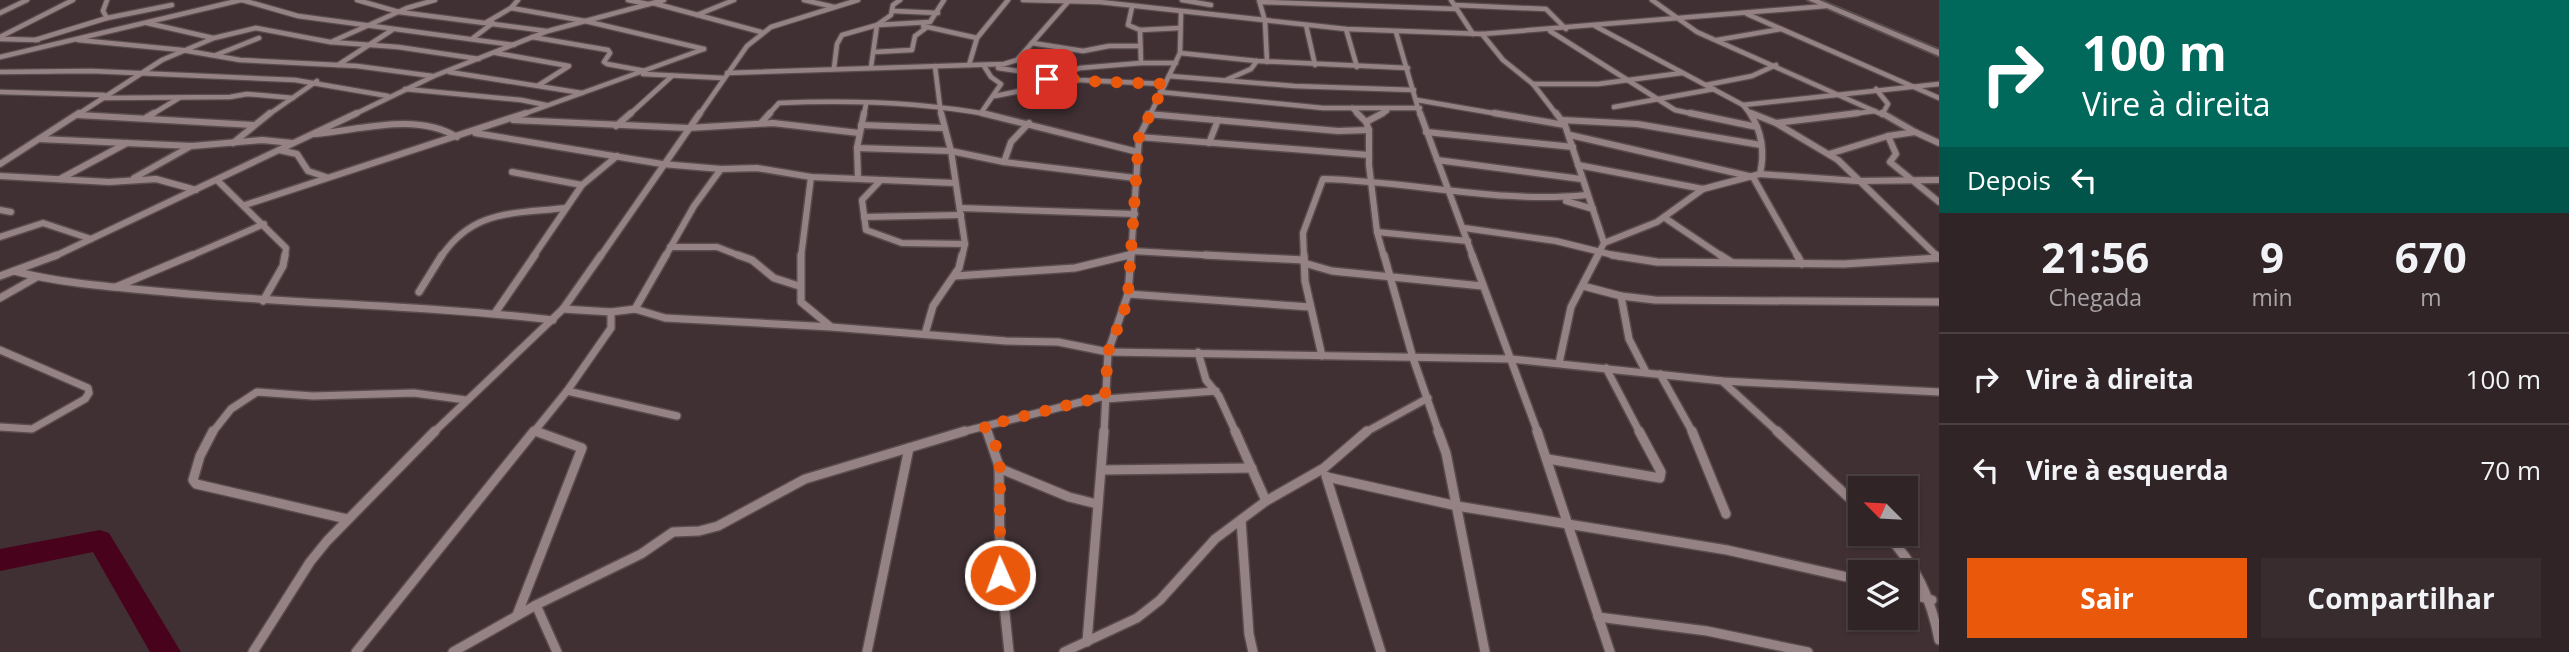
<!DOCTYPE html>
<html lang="pt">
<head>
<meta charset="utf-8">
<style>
  body { margin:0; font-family:"Open Sans",sans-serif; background:#382c2e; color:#f1f3f6; height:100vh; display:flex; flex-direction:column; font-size:26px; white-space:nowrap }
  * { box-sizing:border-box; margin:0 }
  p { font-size:23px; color:#a8a4a7 }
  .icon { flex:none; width:38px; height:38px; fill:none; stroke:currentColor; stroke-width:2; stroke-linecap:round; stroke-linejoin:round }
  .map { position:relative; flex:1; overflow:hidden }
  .sheet { display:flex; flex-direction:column; background:#302426; width:630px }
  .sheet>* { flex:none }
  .top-card { background:#00695c; color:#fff; overflow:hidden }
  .needle { width:46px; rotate:294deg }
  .buttons { position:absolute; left:1848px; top:476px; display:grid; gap:14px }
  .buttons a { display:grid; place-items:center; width:70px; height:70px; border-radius:0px; background:#302426; box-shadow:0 2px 5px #0004,0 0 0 2px #4b4143; font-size:35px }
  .pin { position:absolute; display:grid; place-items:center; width:60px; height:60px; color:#fff; margin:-30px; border-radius:14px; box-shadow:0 4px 10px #0006 }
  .me { position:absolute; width:77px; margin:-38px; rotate:358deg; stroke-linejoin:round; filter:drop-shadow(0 0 5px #0008) }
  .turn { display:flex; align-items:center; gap:24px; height:147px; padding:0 28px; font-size:32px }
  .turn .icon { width:91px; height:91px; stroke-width:2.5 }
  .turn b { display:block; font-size:49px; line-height:60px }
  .then { display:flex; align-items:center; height:66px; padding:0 28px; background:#0003; gap:14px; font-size:26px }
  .eta { display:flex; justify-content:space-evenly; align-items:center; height:119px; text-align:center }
  .eta b { font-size:42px; font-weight:700; line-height:49px }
  .primary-button { display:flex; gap:14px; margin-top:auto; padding:14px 28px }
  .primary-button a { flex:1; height:80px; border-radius:0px; background:#ea580c; color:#fff; font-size:28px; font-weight:700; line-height:80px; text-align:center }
  .primary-button a+a { background:#382c2e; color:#f1f3f6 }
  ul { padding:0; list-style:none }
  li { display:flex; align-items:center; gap:21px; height:91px; padding:0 28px; border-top:2px solid #4b4143 }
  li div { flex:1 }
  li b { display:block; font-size:26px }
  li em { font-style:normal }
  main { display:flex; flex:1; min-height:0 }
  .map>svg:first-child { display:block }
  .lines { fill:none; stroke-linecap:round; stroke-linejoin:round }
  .river { fill:#49021b; fill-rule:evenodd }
  .street-far3-casing { stroke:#594c4e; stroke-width:7 }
  .street-far2-casing { stroke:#594c4e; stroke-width:9 }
  .street-far1-casing { stroke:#594c4e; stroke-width:10 }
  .street-casing { stroke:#594c4e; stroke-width:12 }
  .secondary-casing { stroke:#594c4e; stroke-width:4 }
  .street-far3 { stroke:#958285; stroke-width:4.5 }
  .street-far2 { stroke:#958285; stroke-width:6 }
  .street-far1 { stroke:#958285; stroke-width:7 }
  .street { stroke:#958285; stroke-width:9 }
  .secondary { fill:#958285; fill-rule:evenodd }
  .route { stroke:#ea580c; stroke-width:12; stroke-dasharray:0 21.6 }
</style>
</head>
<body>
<main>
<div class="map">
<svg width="1939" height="652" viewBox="0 0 1939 652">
  <rect width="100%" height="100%" fill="#403033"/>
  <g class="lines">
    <!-- river -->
    <path class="river" d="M100 530 109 533 181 652H150L93 552 0 571V549Z"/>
    <defs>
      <g id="street-far3">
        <path d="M107 0 103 11 107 18"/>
        <path d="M242 0 298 16 514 45"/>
        <path d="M357 0 399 12 546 31"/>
        <path d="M628 0 648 4"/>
        <path d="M804 0 834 7"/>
        <path d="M1023 0 1100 2 1346 29 1482 34 1826 6"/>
        <path d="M1182 0 1211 5"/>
        <path d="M1259 0 1265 21 1267 62"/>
        <path d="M1451 0 1473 34"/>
        <path d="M1652 0 1697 32 1881 114"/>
        <path d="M1261 2 1457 9"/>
        <path d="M653 3 761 32"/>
        <path d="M1454 5 1546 9 1566 29"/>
        <path d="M1132 7 1128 25 1140 30 1141 63H1176"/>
        <path d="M511 8 585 21 704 49"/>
        <path d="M894 11 938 13"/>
        <path d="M0 13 27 0"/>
        <path d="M1747 14 1939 98"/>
        <path d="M697 15 734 0"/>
        <path d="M487 22 511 8 518 0"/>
        <path d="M147 23 213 38"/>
        <path d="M1306 25 1315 65"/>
        <path d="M923 26 977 38"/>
        <path d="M1595 26 1743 105"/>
        <path d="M1346 29 1357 67"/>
        <path d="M1140 30 1180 28"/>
        <path d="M1550 31 1675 110 1698 115"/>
        <path d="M1396 32 1420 115"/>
        <path d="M1482 34 1503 60 1533 84 1557 115"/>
        <path d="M0 37 73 0"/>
        <path d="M532 37 608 50 610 53 604 62 607 64 645 71"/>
        <path d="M473 38 493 23"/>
        <path d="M1 39 38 40"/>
        <path d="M35 40 107 18 172 5"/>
        <path d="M78 40 182 50 240 60 357 66 432 76"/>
        <path d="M1717 40 1781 29"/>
        <path d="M331 42 407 8 435 0"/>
        <path d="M1032 43 1083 51 1109 46H1140"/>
        <path d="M874 52 912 50 915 36 926 28"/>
        <path d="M496 53 569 66 539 85"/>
        <path d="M1180 53 1257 61 1408 68"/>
        <path d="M216 55 259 38"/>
        <path d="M0 57 241 0"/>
        <path d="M338 65 392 30"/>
        <path d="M969 65 977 38 1008 0"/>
        <path d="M935 66 941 115"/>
        <path d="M871 67 877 25 891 15 893 5 900 0"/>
        <path d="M834 68 837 44 842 35 877 25 930 22 944 0"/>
        <path d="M998 68 1079 80 1165 84"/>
        <path d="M0 72 91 71 295 80 388 96"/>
        <path d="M449 72 582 93"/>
        <path d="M727 73 1004 64 1017 60 1067 3"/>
        <path d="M643 74 723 78"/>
        <path d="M1169 76 1294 86 1414 90"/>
        <path d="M1226 80 1251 69 1257 61"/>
        <path d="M1533 84H1598L1682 73"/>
        <path d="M1706 85 1752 76 1776 65"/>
        <path d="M405 89 521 100 546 105"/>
        <path d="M1876 89 1888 104 1882 115"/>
        <path d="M0 92 104 95"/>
        <path d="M1160 92 1323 108H1420"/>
        <path d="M995 96 1040 87 1047 79 1080 68 1141 63"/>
        <path d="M101 98 230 97 247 94 293 98"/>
        <path d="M1417 100 1504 115"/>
        <path d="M1614 107 1714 89"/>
        <path d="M1352 108 1359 115"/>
        <path d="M981 113 1001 84 991 77 984 66"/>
        <path d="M1751 113 1755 115"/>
        <path d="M1148 114 1157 115"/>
        <path d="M77 115 162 60 214 38 256 28 330 42 398 47 479 59"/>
        <path d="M151 115 179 98"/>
        <path d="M268 115 317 81"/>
        <path d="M353 115 434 76 548 31 664 0"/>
        <path d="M521 115 704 49"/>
        <path d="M629 115 672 76"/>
        <path d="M699 115 747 46 771 27 858 0"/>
        <path d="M768 115 779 103C850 100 921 102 991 115"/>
        <path d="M864 115 866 104"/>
        <path d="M1150 115 1180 53 1181 13"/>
        <path d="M1380 115 1387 111"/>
        <path d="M1751 115 1743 105 1939 84"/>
        <path d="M1844 115 1875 111"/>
      </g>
      <g id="street-far2">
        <path d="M941 113 951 151 965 244 962 257"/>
        <path d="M982 113 1138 152"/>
        <path d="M1357 113 1366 122 1369 130V165L1377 232 1384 257"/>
        <path d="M1420 113 1473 257"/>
        <path d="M1494 113 1565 125"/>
        <path d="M1556 113 1565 125 1604 243"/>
        <path d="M1690 113 1757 127"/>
        <path d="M1751 113 1776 123 1838 160 1938 257"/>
        <path d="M1882 113 1915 132 1888 136 1896 154 1890 162 1939 202"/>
        <path d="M1148 114 1338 131 1369 130"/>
        <path d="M78 115 253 125"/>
        <path d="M147 117 154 113"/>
        <path d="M513 120 688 128 773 123 859 133"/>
        <path d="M1562 120 1637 124 1761 145"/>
        <path d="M1366 122 1383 113"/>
        <path d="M761 123 770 113"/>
        <path d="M1776 123 1858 113"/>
        <path d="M861 125 943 128"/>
        <path d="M616 126 631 113"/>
        <path d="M1426 132 1573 147"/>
        <path d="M1915 132 1939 143"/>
        <path d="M475 133 662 164 721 169 694 206 665 257"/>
        <path d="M315 134C360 130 416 112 457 137"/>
        <path d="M1570 135 1753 177 1798 257"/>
        <path d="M1139 137 1369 155"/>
        <path d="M39 139 192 146 262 140 292 143"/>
        <path d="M233 143 270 113"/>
        <path d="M1209 143 1218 120"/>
        <path d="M857 148 951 151 1004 162 1135 178"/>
        <path d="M279 150 297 154 308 171 326 177"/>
        <path d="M1829 154 1888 136"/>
        <path d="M1437 160 1581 179"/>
        <path d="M1004 162 1011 142 1029 123"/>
        <path d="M0 164 79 113"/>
        <path d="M1578 165 1703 189 1760 174C1765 152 1762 132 1750 113"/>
        <path d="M721 169 757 168 811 177 954 183"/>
        <path d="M512 172 582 185"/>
        <path d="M1760 174 1857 181 1939 180"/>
        <path d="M0 176 109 182 156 179 196 190"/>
        <path d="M134 178 191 146"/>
        <path d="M858 178 857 148 864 113"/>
        <path d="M60 179 127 143"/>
        <path d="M217 180 286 248 285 257"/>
        <path d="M880 181 862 200 866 230 902 243 965 244"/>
        <path d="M1566 201 1593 209"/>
        <path d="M245 205 526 113"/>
        <path d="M960 208 1135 214"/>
        <path d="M0 210 11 212"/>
        <path d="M864 217 961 215"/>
        <path d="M1665 218 1723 257"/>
        <path d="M1464 228 1556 241 1621 257"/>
        <path d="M1377 232 1468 241"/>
        <path d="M0 237 43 223 91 239"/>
        <path d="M670 247H717L743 257"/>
        <path d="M1132 251 1238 257"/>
        <path d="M53 257 357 113"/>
        <path d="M188 257 264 224"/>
        <path d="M441 257C473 209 514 214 565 208"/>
        <path d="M533 257 582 185 617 156"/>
        <path d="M600 257 700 113"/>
        <path d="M801 257 811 177"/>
        <path d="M1122 257 1132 254"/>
        <path d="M1131 257 1139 137 1151 113"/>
        <path d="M1304 257 1303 233 1323 179C1410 181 1500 204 1586 195"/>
        <path d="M1597 257 1604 243 1657 222 1703 189"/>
      </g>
      <g id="street-far1">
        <path d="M738 255 752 260 774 278 799 286"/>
        <path d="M801 255V302L830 326"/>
        <path d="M1205 255 1304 260"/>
        <path d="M1304 255 1305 281 1322 356"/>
        <path d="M1384 255 1413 358 1439 433"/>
        <path d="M1472 255 1538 433"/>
        <path d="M1612 255 1657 262 1844 264 1939 258"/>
        <path d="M1720 255 1731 262"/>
        <path d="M1797 255 1802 264"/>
        <path d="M1936 255 1939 258"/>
        <path d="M1304 263 1332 271 1482 286"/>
        <path d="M14 271C63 284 116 287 166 292 295 304 425 305 553 320"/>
        <path d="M0 276 57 255"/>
        <path d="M955 276 1075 268 1129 255"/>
        <path d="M1583 286 1621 296 1655 300 1939 302"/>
        <path d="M116 287 192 255"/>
        <path d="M419 292 442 255"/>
        <path d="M1128 294 1310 307"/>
        <path d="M1621 296 1629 339 1646 372"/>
        <path d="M0 298 37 277"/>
        <path d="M263 301 283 266 285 255"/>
        <path d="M563 309 611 312 635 309 665 318 831 327 1006 341 1058 342 1108 352 1511 359 1722 381 1939 392"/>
        <path d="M635 309 666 255"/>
        <path d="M495 313 535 255"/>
        <path d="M925 334 933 306 959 268 962 255"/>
        <path d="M0 350 88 388 89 393 85 399 32 429 0 427"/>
        <path d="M1198 352 1206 380 1219 396 1236 433"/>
        <path d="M1559 363 1571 307 1598 255"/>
        <path d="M1606 368 1640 433"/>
        <path d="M1660 374 1693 433"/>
        <path d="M1722 381 1779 433"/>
        <path d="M567 391 677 416"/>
        <path d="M1105 399 1216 391"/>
        <path d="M984 426 988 433"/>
        <path d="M534 431 540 433"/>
        <path d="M212 433 231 409 257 392 313 396 414 393 466 400"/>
        <path d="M433 433 563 309 601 255"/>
        <path d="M533 433 567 391 611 328V312"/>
        <path d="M958 433 1105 396"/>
        <path d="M1104 433 1108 352 1128 294 1131 255"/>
        <path d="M1364 433 1428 398"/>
      </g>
      <g id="street">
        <path d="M213 431 200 456 193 480 196 484 347 519"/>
        <path d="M987 431 999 466 1000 566 1009 652"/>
        <path d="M1235 431 1266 501"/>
        <path d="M1438 431 1446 453 1485 652"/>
        <path d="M1537 431 1610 652"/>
        <path d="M1692 431 1726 514"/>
        <path d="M1777 431 1860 508"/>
        <path d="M1548 459 1660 478 1661 472 1639 431"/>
        <path d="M1001 469 1069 497 1097 504"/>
        <path d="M1102 470 1252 468"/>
        <path d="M1326 476 1381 652"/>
        <path d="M1327 477 1457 506 1727 550 1860 580"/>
        <path d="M1241 520 1249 634 1253 652"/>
        <path d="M1886 534C1916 565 1931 598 1939 640"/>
        <path d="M1906 593 1932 600"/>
        <path d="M536 605 557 652"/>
        <path d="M517 615 582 448 535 431"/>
        <path d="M1598 617 1707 631 1808 652"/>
        <path d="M1087 642 1104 431"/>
        <path d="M253 652 310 562 327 541 435 431"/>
        <path d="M356 652 534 431"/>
        <path d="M453 652 536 605 641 554 673 532 699 531 718 526 805 479 965 431"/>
        <path d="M867 652 909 448"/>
        <path d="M1064 652 1137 618 1160 600 1215 539 1266 501 1324 468 1367 431"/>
      </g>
      <path id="secondary" d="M1808 0H1819L1939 50V56Z"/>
    </defs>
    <!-- street-far3 casing -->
    <use href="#street-far3" class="street-far3-casing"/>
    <!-- street-far2 casing -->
    <use href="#street-far2" class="street-far2-casing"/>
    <!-- street-far1 casing -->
    <use href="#street-far1" class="street-far1-casing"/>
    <!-- street casing -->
    <use href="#street" class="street-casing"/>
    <!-- secondary casing -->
    <use href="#secondary" class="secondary-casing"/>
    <!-- street-far3 -->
    <use href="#street-far3" class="street-far3"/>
    <!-- street-far2 -->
    <use href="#street-far2" class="street-far2"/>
    <!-- street-far1 -->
    <use href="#street-far1" class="street-far1"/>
    <!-- street -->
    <use href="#street" class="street"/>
    <!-- secondary -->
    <use href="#secondary" class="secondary"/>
  </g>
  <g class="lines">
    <!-- route -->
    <path class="route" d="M1000 575V468L995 442 984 426 1105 396 1108 352 1124 312 1128 294 1139 137 1165 84 1085 81 1055 75 1047 79"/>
  </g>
</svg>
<div class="buttons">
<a><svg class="needle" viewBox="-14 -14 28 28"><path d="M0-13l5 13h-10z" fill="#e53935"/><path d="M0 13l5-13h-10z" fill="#a8a4a7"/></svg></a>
<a><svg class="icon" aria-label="layers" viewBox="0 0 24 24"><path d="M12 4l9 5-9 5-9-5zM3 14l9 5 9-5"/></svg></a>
</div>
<div class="pin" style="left:1047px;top:79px;background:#d93025"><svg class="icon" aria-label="arrive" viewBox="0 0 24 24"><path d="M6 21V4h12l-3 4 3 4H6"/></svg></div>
<svg class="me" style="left:1000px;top:575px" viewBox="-20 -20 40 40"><circle r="17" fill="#ea580c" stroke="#fff" stroke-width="3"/><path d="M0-11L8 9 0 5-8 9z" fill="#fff"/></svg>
</div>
<section class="sheet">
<div class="top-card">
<div class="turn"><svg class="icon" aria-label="right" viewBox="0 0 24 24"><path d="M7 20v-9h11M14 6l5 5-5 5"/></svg><div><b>100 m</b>Vire à direita</div></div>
<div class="then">Depois<svg class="icon" aria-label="left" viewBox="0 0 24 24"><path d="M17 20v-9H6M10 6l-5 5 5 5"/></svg></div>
</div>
<div class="eta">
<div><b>21:56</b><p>Chegada</p></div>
<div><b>9</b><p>min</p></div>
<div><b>670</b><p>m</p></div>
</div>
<ul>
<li><svg class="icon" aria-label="right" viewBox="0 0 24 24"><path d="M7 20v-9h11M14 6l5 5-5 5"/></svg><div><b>Vire à direita</b></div><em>100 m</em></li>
<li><svg class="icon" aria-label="left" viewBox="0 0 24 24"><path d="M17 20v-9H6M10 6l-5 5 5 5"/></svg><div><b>Vire à esquerda</b></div><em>70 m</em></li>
</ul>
<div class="primary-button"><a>Sair</a><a>Compartilhar</a></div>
</section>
</main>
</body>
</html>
